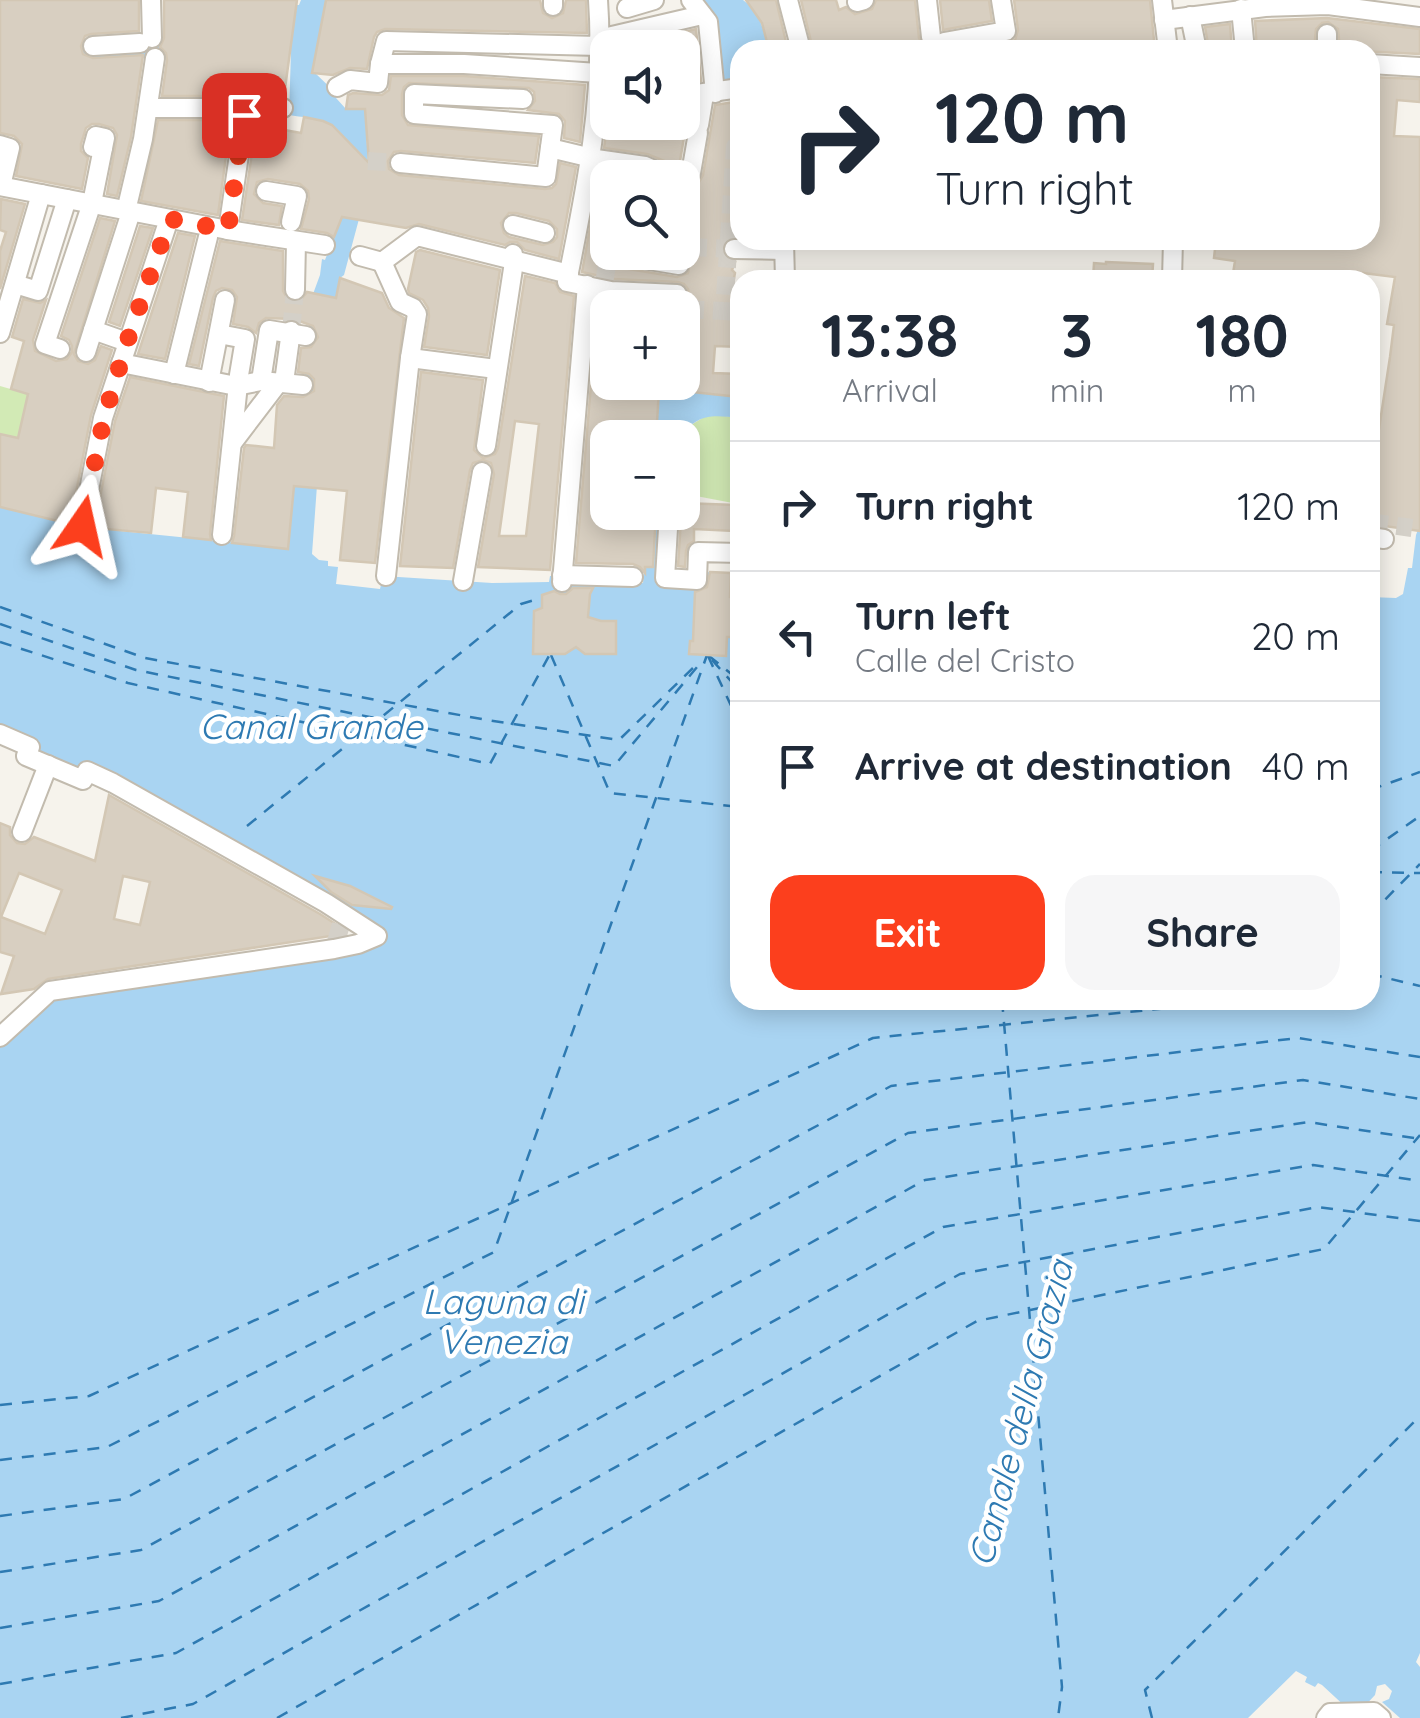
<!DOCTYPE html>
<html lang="en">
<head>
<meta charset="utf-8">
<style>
  body { margin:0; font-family:Quicksand,sans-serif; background:#f6f6f7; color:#1f2937; height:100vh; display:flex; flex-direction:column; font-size:38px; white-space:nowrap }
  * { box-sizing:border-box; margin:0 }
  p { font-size:32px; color:#747a83 }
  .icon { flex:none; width:55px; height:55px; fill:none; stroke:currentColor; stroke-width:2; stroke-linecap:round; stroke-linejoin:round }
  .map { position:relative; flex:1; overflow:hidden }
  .side { position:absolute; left:730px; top:270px; width:650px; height:740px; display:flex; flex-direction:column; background:#fff; border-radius:30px; box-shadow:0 5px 25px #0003 }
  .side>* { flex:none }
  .top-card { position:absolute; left:730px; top:40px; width:650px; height:210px; border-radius:30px; box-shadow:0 5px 25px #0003; background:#fff; color:#1f2937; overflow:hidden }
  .buttons { position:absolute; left:590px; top:30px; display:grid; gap:20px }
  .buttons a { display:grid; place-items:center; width:110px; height:110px; border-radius:20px; background:#fff; box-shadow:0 5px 25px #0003; font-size:50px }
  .pin { position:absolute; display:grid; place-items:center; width:85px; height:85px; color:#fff; margin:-42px; border-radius:20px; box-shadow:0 5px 15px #0006 }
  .me { position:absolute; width:110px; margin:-55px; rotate:11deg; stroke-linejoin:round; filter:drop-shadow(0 0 8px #0008) }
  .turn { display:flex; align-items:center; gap:35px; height:210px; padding:0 40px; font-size:45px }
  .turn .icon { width:130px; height:130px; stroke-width:2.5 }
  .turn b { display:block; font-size:70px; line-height:85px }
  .eta { display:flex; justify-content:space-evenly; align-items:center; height:170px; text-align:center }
  .eta b { font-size:60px; font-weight:800; line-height:70px }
  .button { display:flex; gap:20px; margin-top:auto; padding:20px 40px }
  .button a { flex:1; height:115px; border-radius:30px; background:#fc3f1d; color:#fff; font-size:40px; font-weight:800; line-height:115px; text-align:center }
  .button a+a { background:#f6f6f7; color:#1f2937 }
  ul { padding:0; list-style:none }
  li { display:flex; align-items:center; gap:30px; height:130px; padding:0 40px; border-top:2px solid #e0e1e3 }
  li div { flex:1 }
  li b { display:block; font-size:38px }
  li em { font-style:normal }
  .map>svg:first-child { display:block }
  .green { fill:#d2eab5 }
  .water { fill:#a9d4f2 }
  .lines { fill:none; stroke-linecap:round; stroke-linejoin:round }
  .ferry { stroke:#2e7ab2; stroke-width:2.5; stroke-dasharray:12 10; stroke-linecap:butt }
  .building { fill:#d8cfc1; stroke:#d3c7b4; stroke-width:2.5; fill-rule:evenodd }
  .street-tunnel { stroke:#d4d0c8; stroke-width:18; stroke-dasharray:18 9; stroke-linecap:butt }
  .street-casing { stroke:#c2bbae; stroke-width:22 }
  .street { stroke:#fff; stroke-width:18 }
  .route { stroke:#fc3f1d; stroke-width:18; stroke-dasharray:0 32.4 }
  .labels { text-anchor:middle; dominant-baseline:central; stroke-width:9; stroke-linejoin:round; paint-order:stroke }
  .water-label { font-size:35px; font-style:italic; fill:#2e7ab2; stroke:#fff }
</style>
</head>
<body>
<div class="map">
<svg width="1420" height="1718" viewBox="0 0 1420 1718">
  <rect width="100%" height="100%" fill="#f6f3ec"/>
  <!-- green -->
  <g class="green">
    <path d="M0 386 28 394 18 438 0 434Z"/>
    <path d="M709 414 740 418V539H738V504L696 496V480L690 476 692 464 683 461 682 438H679L691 425Z"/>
  </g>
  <!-- water -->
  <g class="water">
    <path d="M301 0H326L315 73 337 94 336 98 346 109H365L368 165 359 219 344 275 340 278 328 335 312 554 319 560 328 561V566L338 567 336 584 380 589 383 576 492 583 549 582 550 576H556L643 583 649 513 667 512 663 583 701 572 740 573V1000H1370V597L1396 598 1403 594 1408 568H1412L1416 535 1420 524V1653L1416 1662 1420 1667V1718H1400L1382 1702 1389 1699 1392 1691 1385 1684 1377 1686 1375 1695 1361 1710H1349L1322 1685 1318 1683 1315 1687 1305 1682 1307 1677 1296 1671 1248 1718H0V1043L52 997 382 942 81 773 33 754 0 731V507L80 526 98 528 121 522 120 531 288 548 313 294 320 275 322 259 325 260C338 226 374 146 328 123 317 118 301 117 289 115L291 51 247 45 181 47 149 58 73 60 38 51 130 47 187 36 292 37 297 5H299Z"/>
    <path d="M695 0H743C760 12 764 31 769 50H740V81L720 88Z"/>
    <path d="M659 389 740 397V418C710 415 700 413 679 437L656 438Z"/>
  </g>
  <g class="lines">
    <!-- ferry -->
    <g class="ferry">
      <path d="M0 607 145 658 487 720 619 740 695 666"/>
      <path d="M0 624 136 670 614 766 703 660"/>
      <path d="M0 642 128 683 490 764 550 654"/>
      <path d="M551 655 610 793 740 807"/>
      <path d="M708 656 740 725"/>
      <path d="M709 656 740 681"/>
      <path d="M712 660 740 691"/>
      <path d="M1370 790 1420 772"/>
      <path d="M247 826 521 604 541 598"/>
      <path d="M1370 851 1420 816"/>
      <path d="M1370 872 1420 873"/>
      <path d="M1370 915 1420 864"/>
      <path d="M1370 974 1420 986"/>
      <path d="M1002 1000 1062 1687 1058 1718"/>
      <path d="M0 1405 89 1396 873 1038 1247 1000"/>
      <path d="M0 1460 107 1447 494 1252 707 655"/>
      <path d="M0 1516 124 1499 891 1086 1298 1038 1420 1057"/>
      <path d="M0 1572 141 1550 908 1133 1303 1080 1420 1099"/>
      <path d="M0 1628 159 1601 925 1180 1308 1122 1420 1139"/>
      <path d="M0 1684 176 1653 943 1227 1313 1165 1420 1181"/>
      <path d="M121 1718 193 1704 960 1274 1318 1207 1420 1221"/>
      <path d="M277 1718 977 1321 1324 1249 1420 1135"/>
      <path d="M1152 1718 1145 1690 1420 1416"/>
    </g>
  </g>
  <!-- building -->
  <g class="building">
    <path d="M0 0H139V31L91 34 85 36 81 46 83 54 93 58 143 55 131 137 117 196 107 194 117 135 113 128 99 124H92L86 128 81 144V151L88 158 82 189 16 176 22 144 14 136 0 133Z"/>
    <path d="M164 0H297L284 96H162L167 60 166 53 160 47 164 38Z"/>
    <path d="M326 0H540L543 13 552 18 563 13 566 0H586L587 33 385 29 377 32 374 37 367 69 350 68 333 75 312 73Z"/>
    <path d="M746 0H776L788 50H769L762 23Z"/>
    <path d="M801 0H836L839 10 846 7 855 14 872 9 876 0H915L919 38 925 48 902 50H813Z"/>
    <path d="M940 0H989L992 21 943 30Z"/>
    <path d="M1014 0H1150L1155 50H970L1008 43 1015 40 1018 30Z"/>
    <path d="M1327 18 1420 29V54L1340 50 1338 29 1328 22 1322 23 1316 29 1314 50H1257L1255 21Z"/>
    <path d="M1230 24 1232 50H1209L1205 27Z"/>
    <path d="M696 29 701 81 682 83V48H618Z"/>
    <path d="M391 76H464L585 85 580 142 564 138 565 121 559 114 528 110 535 101 534 92 529 88 409 83 404 87 402 94V115L408 125 539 136 535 163 401 151 394 152 388 161 389 169 399 175 545 189 552 188 556 184 560 163 576 167 559 259 525 250 517 242H510L505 245 419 224 406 228 342 217 334 237 327 233 301 229 309 199 308 191 300 184 268 179 257 182 254 194 263 203 282 206 279 225 242 220 257 120H280L279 129 301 133 304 117 323 121 332 125 369 163 365 109H346L348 95 353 93 382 95 389 90ZM509 213H516L549 221 557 229V237L553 242 543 245 509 237 504 233 501 223Z"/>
    <path d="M1370 77 1420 79V102L1397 100 1394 136 1420 137V531L1370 524V454L1375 455 1390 357 1394 325 1387 324 1395 277 1363 273 1362 280H1232L1235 261 1214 258 1216 240H1370Z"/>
    <path d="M740 101V207L738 224 735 228 737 237 727 239 722 250 727 259 735 262 732 270 735 273 732 289 735 304H740V347L715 346 713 373 740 374V397L682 391 684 322 693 319 698 310 696 302 689 297 688 289 684 284 678 282 613 279 582 272 600 172 637 178H608V240L600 243 597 250 601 264 608 267 617 265 623 268 677 277 688 273 692 253 688 242 690 214 694 207 696 187 703 175 715 105Z"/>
    <path d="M682 108H689L679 167 647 154 604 148 608 119V122H682Z"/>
    <path d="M158 120H231L218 215 141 201Z"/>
    <path d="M1 199 25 204 0 289V251L6 232 0 230Z"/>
    <path d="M100 218 115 221 74 354 78 361 88 364 95 360 101 346 112 350 91 415 70 524 0 507V434L18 438 28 394 11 389 24 341 12 337 23 299 40 303 46 300 33 340 35 351 56 361 67 359 72 352V346L69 340 61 336Z"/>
    <path d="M140 226 153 228 120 326 109 322Z"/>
    <path d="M178 233 195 236 165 359 138 354Z"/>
    <path d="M220 241 283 251V291L289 301H300L307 292 336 298 340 278 382 293 389 308 404 318 375 563 340 560 347 491 294 486 288 549 232 543 234 536 244 448 246 445 274 448 277 405 284 396 303 397 314 391V379L309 374 298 372 301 348 311 347 318 337 313 326 294 319 266 318 259 323 256 333 248 327 233 324 237 297 232 290 222 288 216 291 213 298 199 366 189 364Z"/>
    <path d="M420 250 500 270 487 355 424 347 429 316 428 308 423 300 409 293 408 289 416 252Z"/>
    <path d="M1106 262 1153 264 1152 280H1093L1094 263 1106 264Z"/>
    <path d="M525 276 555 283 560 292 574 296 550 570 478 567 494 474 491 463 483 460 473 463 470 470 453 568 400 566 421 372 483 380 474 450 483 458 495 454 498 448ZM515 421 539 424 526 536H499Z"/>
    <path d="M598 301 670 306 608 308V382H656L659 390 656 438H608V512H656L653 567H645V573L640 567 633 564 576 563Z"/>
    <path d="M130 377 224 396 210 534 211 540 183 537 188 492 156 488 151 533 94 528 115 421Z"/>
    <path d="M682 503 735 505 734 531 694 529V541L688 545 686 551 685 567 678 566Z"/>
    <path d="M710 572 731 573 730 597 740 599V637H727L726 656 689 654 690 641H693L695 592 707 587Z"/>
    <path d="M573 588H593L590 594 588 617 601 621H616V654H585L576 647 565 654H533L534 611 542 608V595L554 591 560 594H566Z"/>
    <path d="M109 795 320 914 345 930 344 934 48 979 34 989 1 994 14 956 0 952V823L10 827V835L17 843 25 844 34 837 95 861ZM19 873 62 890 45 934 1 917ZM123 876 150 882 140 925 114 919Z"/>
    <path d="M315 876 350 886 392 907 391 909 352 905 331 892Z"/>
  </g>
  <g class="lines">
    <!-- street-tunnel -->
    <g class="street-tunnel">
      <path d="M740 146 735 147 724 311 740 312"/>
      <path d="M368 161 400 163"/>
      <path d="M689 247 732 249"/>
      <path d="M604 283 609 254"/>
      <path d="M686 309 724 311"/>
      <path d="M291 331 295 290"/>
      <path d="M1370 522 1412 528"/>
      <path d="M336 942 342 921"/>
    </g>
    <defs>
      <g id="street">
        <path d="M151 0 152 38"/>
        <path d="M598 0C605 96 586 189 567 282L611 291 677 294"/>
        <path d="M691 0 708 22 715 93"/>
        <path d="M788 0 801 50"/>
        <path d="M927 0 931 37"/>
        <path d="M1162 0 1168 50"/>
        <path d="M857 2 864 0"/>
        <path d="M553 6V0"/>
        <path d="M627 8 654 0"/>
        <path d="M1241 9 1245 50"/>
        <path d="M1190 16 1197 50"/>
        <path d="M1164 20 1265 7 1328 5 1420 17"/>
        <path d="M1327 34V50"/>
        <path d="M599 39 702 15"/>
        <path d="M944 42 1006 31 1001 0"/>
        <path d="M93 46 140 43"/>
        <path d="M380 64H464L598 73"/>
        <path d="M1370 64 1420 67"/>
        <path d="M337 87 350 80 378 83 380 64 386 41 599 46"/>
        <path d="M682 96 740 88"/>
        <path d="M149 108H283"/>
        <path d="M699 125 704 95"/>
        <path d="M0 145 10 148 1 186"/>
        <path d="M550 148 596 159 645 166 673 178"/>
        <path d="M400 163 546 177 553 125 414 114V94L523 99"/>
        <path d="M0 186 228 230 325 245"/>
        <path d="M266 191 297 196 291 222"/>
        <path d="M682 205 684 182 691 173 698 133"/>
        <path d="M126 211 143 139 155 58"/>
        <path d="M513 225 545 233"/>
        <path d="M228 230 246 107"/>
        <path d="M784 241 785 280"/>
        <path d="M734 249 784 250"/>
        <path d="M609 252 610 255"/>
        <path d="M360 256 382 262 417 236 569 274"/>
        <path d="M625 256 679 265 680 252"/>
        <path d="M382 262 400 302 413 308 417 314 410 358 386 576"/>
        <path d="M1172 280 1173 240"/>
        <path d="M15 284 38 291 67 199"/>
        <path d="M295 290 296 242"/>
        <path d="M682 309H686"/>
        <path d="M0 333 41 194"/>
        <path d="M219 334 245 339 239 375 222 535"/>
        <path d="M127 342 93 330 131 212"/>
        <path d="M60 349 45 344 92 203 105 138 96 136 93 147 103 149"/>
        <path d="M86 352 93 330"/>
        <path d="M410 358 496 369"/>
        <path d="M121 363 236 386 261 381"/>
        <path d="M174 374 208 237"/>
        <path d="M209 382 225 300"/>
        <path d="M284 382 291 331"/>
        <path d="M669 383V382"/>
        <path d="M303 385 261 381 269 330 306 336"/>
        <path d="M233 442 278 383"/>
        <path d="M486 446 514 262 513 254"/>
        <path d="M669 512 665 578 697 580 698 552 740 553"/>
        <path d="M82 526 103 418 169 219"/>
        <path d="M1370 537 1384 539"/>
        <path d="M562 575 633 577"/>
        <path d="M463 581 482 472"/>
        <path d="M562 582 587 285"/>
        <path d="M0 734 30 747 26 756 83 780 87 771 113 783 326 903 377 936 358 944 334 949 50 991 0 1037"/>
        <path d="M22 832 48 765"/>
        <path d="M1326 1718 1330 1713 1374 1712 1381 1718"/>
      </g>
    </defs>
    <!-- street casing -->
    <use href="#street" class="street-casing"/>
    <!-- street -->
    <use href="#street" class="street"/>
  </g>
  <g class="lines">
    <!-- route -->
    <path class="route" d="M82 526 104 418 127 342 170 219 228 230 244 115"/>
  </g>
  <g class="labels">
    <!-- water labels -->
    <g class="water-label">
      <text x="311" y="726">Canal Grande</text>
      <text x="503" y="1301">Laguna di<tspan x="503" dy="40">Venezia</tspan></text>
      <text transform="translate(1020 1413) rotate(-75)">Canale della Grazia</text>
    </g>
  </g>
</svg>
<div class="buttons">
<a><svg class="icon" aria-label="sound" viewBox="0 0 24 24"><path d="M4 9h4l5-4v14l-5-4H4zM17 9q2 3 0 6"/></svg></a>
<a><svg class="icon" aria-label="search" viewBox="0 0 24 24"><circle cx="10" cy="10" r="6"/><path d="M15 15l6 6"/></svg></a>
<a>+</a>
<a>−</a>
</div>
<div class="pin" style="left:244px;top:115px;background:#d93025"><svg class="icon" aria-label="arrive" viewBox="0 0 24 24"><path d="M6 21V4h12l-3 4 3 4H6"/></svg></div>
<svg class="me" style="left:82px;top:526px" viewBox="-20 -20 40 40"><path d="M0-17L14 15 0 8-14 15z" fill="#fc3f1d" stroke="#fff" stroke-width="4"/></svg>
<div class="top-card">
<div class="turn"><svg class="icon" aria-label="right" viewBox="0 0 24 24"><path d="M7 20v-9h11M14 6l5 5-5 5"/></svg><div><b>120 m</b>Turn right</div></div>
</div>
<section class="side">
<div class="eta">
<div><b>13:38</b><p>Arrival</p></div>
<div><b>3</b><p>min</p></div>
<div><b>180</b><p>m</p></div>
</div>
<ul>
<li><svg class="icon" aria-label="right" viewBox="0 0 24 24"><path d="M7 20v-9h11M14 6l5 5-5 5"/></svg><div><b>Turn right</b></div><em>120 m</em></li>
<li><svg class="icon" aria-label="left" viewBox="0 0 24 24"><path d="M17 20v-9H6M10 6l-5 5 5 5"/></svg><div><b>Turn left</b><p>Calle del Cristo</p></div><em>20 m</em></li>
<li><svg class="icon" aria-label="arrive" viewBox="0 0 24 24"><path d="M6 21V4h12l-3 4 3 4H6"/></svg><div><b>Arrive at destination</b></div><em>40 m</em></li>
</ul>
<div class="button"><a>Exit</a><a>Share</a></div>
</section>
</div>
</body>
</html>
